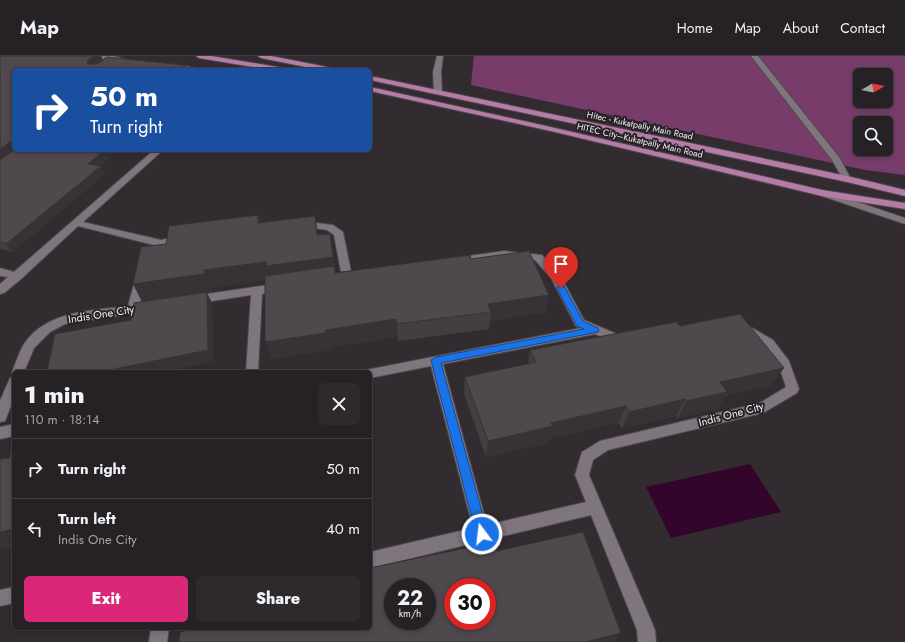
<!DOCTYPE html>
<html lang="en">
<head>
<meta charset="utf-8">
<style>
  body { margin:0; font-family:Jost,sans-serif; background:#2e292c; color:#f1f3f6; height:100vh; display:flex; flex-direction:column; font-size:15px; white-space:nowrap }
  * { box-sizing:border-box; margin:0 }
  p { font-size:13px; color:#a4a3a6 }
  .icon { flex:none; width:22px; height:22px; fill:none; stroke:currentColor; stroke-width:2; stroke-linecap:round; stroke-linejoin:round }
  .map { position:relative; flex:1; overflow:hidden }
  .details { position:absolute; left:12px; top:314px; width:360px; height:260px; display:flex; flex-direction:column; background:#262124; border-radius:6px; box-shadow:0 2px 6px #0003,0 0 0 1px #423e41 }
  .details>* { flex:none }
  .top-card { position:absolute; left:12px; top:12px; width:360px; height:84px; border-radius:6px; box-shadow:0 2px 6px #0003,0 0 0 1px #423e41; background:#1a4fa0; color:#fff; overflow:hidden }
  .needle { width:26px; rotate:80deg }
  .controls { position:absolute; left:853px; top:12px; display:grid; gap:8px }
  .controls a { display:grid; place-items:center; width:40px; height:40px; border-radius:6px; background:#262124; box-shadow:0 2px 6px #0003,0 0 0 1px #423e41; font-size:20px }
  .speed { position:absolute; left:384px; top:522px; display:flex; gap:8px; font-size:20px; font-weight:700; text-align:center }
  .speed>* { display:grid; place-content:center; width:52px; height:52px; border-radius:50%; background:#262124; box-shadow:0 2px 6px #0003,0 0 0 1px #423e41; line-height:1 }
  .speed small { font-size:10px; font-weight:400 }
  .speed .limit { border:6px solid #d22; background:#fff; color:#111 }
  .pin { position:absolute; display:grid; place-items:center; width:34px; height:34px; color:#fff; margin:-41px -17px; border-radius:50% 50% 50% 0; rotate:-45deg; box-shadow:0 0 4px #0007 }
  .pin .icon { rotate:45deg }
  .me { position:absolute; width:44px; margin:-22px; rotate:345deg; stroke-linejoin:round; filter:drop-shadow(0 0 3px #0008) }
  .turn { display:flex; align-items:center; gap:14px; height:84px; padding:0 12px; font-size:18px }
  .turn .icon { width:52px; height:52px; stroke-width:2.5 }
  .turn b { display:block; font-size:28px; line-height:34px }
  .round { display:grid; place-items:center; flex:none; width:42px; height:42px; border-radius:6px; background:#2e292c }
  .summary { display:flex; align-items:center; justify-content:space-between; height:68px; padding:0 12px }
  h1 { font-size:24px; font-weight:800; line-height:30px }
  .cta { display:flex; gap:8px; margin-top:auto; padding:8px 12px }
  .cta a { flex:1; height:46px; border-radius:6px; background:#db2777; color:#fff; font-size:16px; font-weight:800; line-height:46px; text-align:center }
  .cta a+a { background:#2e292c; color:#f1f3f6 }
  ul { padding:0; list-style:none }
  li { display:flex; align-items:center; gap:12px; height:60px; padding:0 12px; border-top:1px solid #423e41 }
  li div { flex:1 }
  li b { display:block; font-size:15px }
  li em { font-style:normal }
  header { display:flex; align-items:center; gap:24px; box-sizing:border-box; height:56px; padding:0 20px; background:#262124; border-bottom:1px solid #423e41 }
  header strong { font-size:19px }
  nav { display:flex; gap:22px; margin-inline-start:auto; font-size:14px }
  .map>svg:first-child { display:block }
  .green { fill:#783c6b; fill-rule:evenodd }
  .water { fill:#33052b }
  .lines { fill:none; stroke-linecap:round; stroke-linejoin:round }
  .minor-casing { stroke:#4e494c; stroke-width:2 }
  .tertiary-casing { stroke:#4e494c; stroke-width:2 }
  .primary-casing { stroke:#4e494c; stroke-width:2 }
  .minor { fill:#7e767c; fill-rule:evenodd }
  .tertiary { fill:#7e767c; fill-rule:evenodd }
  .primary { fill:#b67ca8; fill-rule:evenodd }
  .wall { fill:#443e42 }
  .shaded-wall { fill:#373236 }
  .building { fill:#4f484d; stroke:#373236; fill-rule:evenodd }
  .route { fill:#1a73e8; stroke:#114b97 }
  .labels { text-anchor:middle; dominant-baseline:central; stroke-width:4; stroke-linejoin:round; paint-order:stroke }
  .far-street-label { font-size:9px; fill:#f4eff2; stroke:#282227 }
  .street-label { font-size:11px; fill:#f4eff2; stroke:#282227 }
</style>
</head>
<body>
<header>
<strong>Map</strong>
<nav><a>Home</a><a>Map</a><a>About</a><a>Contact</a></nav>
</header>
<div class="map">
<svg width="905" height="586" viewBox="0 0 905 586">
  <rect width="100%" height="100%" fill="#322c30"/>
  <!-- green -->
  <path class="green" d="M474 0H905V119L865 114 471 29ZM860 19H886V45H860ZM860 67H886V93H860Z"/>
  <!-- water -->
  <path class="water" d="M750 408 781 456 671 482 646 431Z"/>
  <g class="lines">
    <defs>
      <g id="minor">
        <path d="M96 0H114L124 3C119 7 101 4 96 0Z"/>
        <path d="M437 0H443L441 16 442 36 438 38 434 36 433 16Z"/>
        <path d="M751 0H758L839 101 851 123 850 125H844L832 104Z"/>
        <path d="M169 8 197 12 200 14H182L167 11 166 10Z"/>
        <path d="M259 8 262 10 258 14H251Z"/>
        <path d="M154 94H163L83 166 161 184 183 179 187 180 188 182 187 184 164 189 153 203 149 204 144 201 154 189 78 170 21 223 4 237 0 238V228L8 221 0 220V212L14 216Z"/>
        <path d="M301 165 333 169 343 176 352 221 351 224H343L342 221 334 179 327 174 298 170 296 168 298 166Z"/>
        <path d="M504 195 542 199 559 217 584 264 619 279 627 280 629 283 627 286 618 288 595 278 443 308 487 469 586 446 575 419 582 396 600 385 760 347 786 331 778 307 765 290 739 275 737 272 739 269 743 268 747 269 773 284 789 305 799 333 797 337 763 357 608 394 593 404 589 419 655 574 656 586H638L637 574 591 459 370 512V496L473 472 431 310 370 322V316H364L366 314 581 272 576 270 551 222 535 204 504 201 454 208 449 205 454 202Z"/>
        <path d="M141 217 145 218 146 221 140 248 149 247 153 248 155 251 153 254 65 268 50 276 34 292 24 316H14V319L12 316C16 307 19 296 24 288 47 254 92 255 128 250L136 221 137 218Z"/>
        <path d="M282 227 286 228 287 231 286 234 262 238 258 316H246L251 239 193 248 189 247 187 244 189 241 193 240Z"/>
        <path d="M14 321V342L5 365 0 366V345L10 322Z"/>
        <path d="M14 368V380L0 383V371Z"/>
        <path d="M14 531V547L0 550V534Z"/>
        <path d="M151 572H169L167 586H149Z"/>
      </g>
      <path id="tertiary" d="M822 134 905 162V168L819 139 817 137Z"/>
      <g id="primary">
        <path d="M196 0H211L284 12 287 14H271L199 2Z"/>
        <path d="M258 0H271L332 12 335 14H321L261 2Z"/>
        <path d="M370 20 847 120 905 134V140L847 126 370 24Z"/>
        <path d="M370 31 555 72 822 134 905 147V153L822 140 555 76 370 35Z"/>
      </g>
    </defs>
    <!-- minor casing -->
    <use href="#minor" class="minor-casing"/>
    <!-- tertiary casing -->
    <use href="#tertiary" class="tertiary-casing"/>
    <!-- primary casing -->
    <use href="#primary" class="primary-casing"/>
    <!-- minor -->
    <use href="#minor" class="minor"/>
    <!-- tertiary -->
    <use href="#tertiary" class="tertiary"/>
    <!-- primary -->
    <use href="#primary" class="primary"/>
  </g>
  <!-- wall -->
  <g class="wall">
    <path d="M0 0 103 4 185 9 14 14V94H113L114 97 100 110H101L105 118 12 196 0 193Z"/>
    <path d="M258 159 261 167 319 179 330 178 333 195 336 216 471 203 546 256 490 265 489 273 398 285V281L330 291V294L271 303 265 224 212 232V236L207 237 212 247 213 305 162 316H47L131 264 142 246 133 228 166 188Z"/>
    <path d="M530 294 772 329 725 340 717 353 678 362 676 360 622 372 619 367 550 382 549 387 486 401 464 338 465 321 528 308Z"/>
  </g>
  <!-- shaded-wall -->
  <g class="shaded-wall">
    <path d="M94 0H101L103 4 91 14 87 5Z"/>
    <path d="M185 9 186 14 181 12Z"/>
    <path d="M12 85 14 88V94L0 105V93Z"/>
    <path d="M105 94H113L114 97 92 116 88 108Z"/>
    <path d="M101 110 105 118 12 196 6 188Z"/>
    <path d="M258 159 264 177 258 167Z"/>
    <path d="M315 160 318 178 321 197 317 179Z"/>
    <path d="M330 178 333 195 336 218 270 223 212 232V236L207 237 212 247 213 305 162 316H100L143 246 133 228 204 214Z"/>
    <path d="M549 239 546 256 490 265 491 256 488 248Z"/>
    <path d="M396 263 398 281 330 291V294L271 303 265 286 326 274Z"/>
    <path d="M784 312 772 329 725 340 717 353 678 362 686 345 720 326Z"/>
    <path d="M685 343 676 360 622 372 629 356Z"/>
    <path d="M626 350 619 367 550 382 549 387 486 401 488 385 551 367Z"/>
    <path d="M14 473V491L0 493V476Z"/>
    <path d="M621 577 614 586H585Z"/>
  </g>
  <!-- building -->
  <g class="building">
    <path d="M0 0H94L87 5 88 8H97L107 1 185 9 181 12 196 14H14V85H12L0 93V22L1 21H0Z"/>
    <path d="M14 94H105L88 108 101 110 6 188 0 186V104Z"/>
    <path d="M258 159V167L315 160 317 179 330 178 333 201 266 210V206L204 214V218L133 228 141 191 166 188 169 170Z"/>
    <path d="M529 195 549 239 488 248 491 256 397 268 396 263 326 274V277L265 286V220L334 210 335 217 470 199 471 203Z"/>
    <path d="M207 236 208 294 100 316H47L55 278 131 264 134 247Z"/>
    <path d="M740 258 784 312 720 326 727 336 686 345 685 343 629 356 626 350 551 367 553 370 488 385 465 321 536 306 530 294 676 266 680 270Z"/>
    <path d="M14 386V473L0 476V403L9 402Z"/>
    <path d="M583 476 621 577 585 586H179L180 576 197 572H370V512L495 486 497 495ZM393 531H427V565H393ZM453 531H487V565H453Z"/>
  </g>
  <!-- route -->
  <path class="route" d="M558 230H564L583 265 598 272 599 274 598 276 441 307 488 478 486 482 482 483 478 482 476 478 431 304 436 301 584 273 577 270 557 232Z"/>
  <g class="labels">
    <!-- far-street labels -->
    <g class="far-street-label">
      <text transform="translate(640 69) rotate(12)">Hitec - Kukatpally Main Road</text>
      <text transform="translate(640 84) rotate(13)">HITEC City–Kukatpally Main Road</text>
    </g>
    <!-- street labels -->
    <g class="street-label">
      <text transform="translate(101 258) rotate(-9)">Indis One City</text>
      <text transform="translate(731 358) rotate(-15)">Indis One City</text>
    </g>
  </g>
</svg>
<div class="controls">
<a><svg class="needle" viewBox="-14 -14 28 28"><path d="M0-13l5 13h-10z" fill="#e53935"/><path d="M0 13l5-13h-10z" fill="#a4a3a6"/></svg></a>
<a><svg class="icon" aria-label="search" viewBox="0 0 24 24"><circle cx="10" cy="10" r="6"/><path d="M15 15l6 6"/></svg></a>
</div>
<div class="speed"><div>22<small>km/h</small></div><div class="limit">30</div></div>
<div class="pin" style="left:561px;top:232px;background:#d93025"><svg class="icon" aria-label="arrive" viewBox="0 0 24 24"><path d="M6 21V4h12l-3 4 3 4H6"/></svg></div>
<svg class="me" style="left:482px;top:478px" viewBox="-20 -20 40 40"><circle r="17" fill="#1a73e8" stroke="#fff" stroke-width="3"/><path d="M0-11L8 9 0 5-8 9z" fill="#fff"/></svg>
<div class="top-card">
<div class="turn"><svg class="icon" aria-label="right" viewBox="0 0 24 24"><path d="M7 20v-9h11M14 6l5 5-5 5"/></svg><div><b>50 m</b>Turn right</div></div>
</div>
<section class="details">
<div class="summary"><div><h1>1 min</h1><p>110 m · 18:14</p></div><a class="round"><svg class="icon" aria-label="close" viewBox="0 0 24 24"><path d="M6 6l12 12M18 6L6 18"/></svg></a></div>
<ul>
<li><svg class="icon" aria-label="right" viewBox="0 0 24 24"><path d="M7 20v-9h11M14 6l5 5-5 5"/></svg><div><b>Turn right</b></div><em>50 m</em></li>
<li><svg class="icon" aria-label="left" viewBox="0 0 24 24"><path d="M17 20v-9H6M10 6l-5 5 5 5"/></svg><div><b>Turn left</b><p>Indis One City</p></div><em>40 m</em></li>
</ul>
<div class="cta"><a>Exit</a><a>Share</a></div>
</section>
</div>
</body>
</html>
